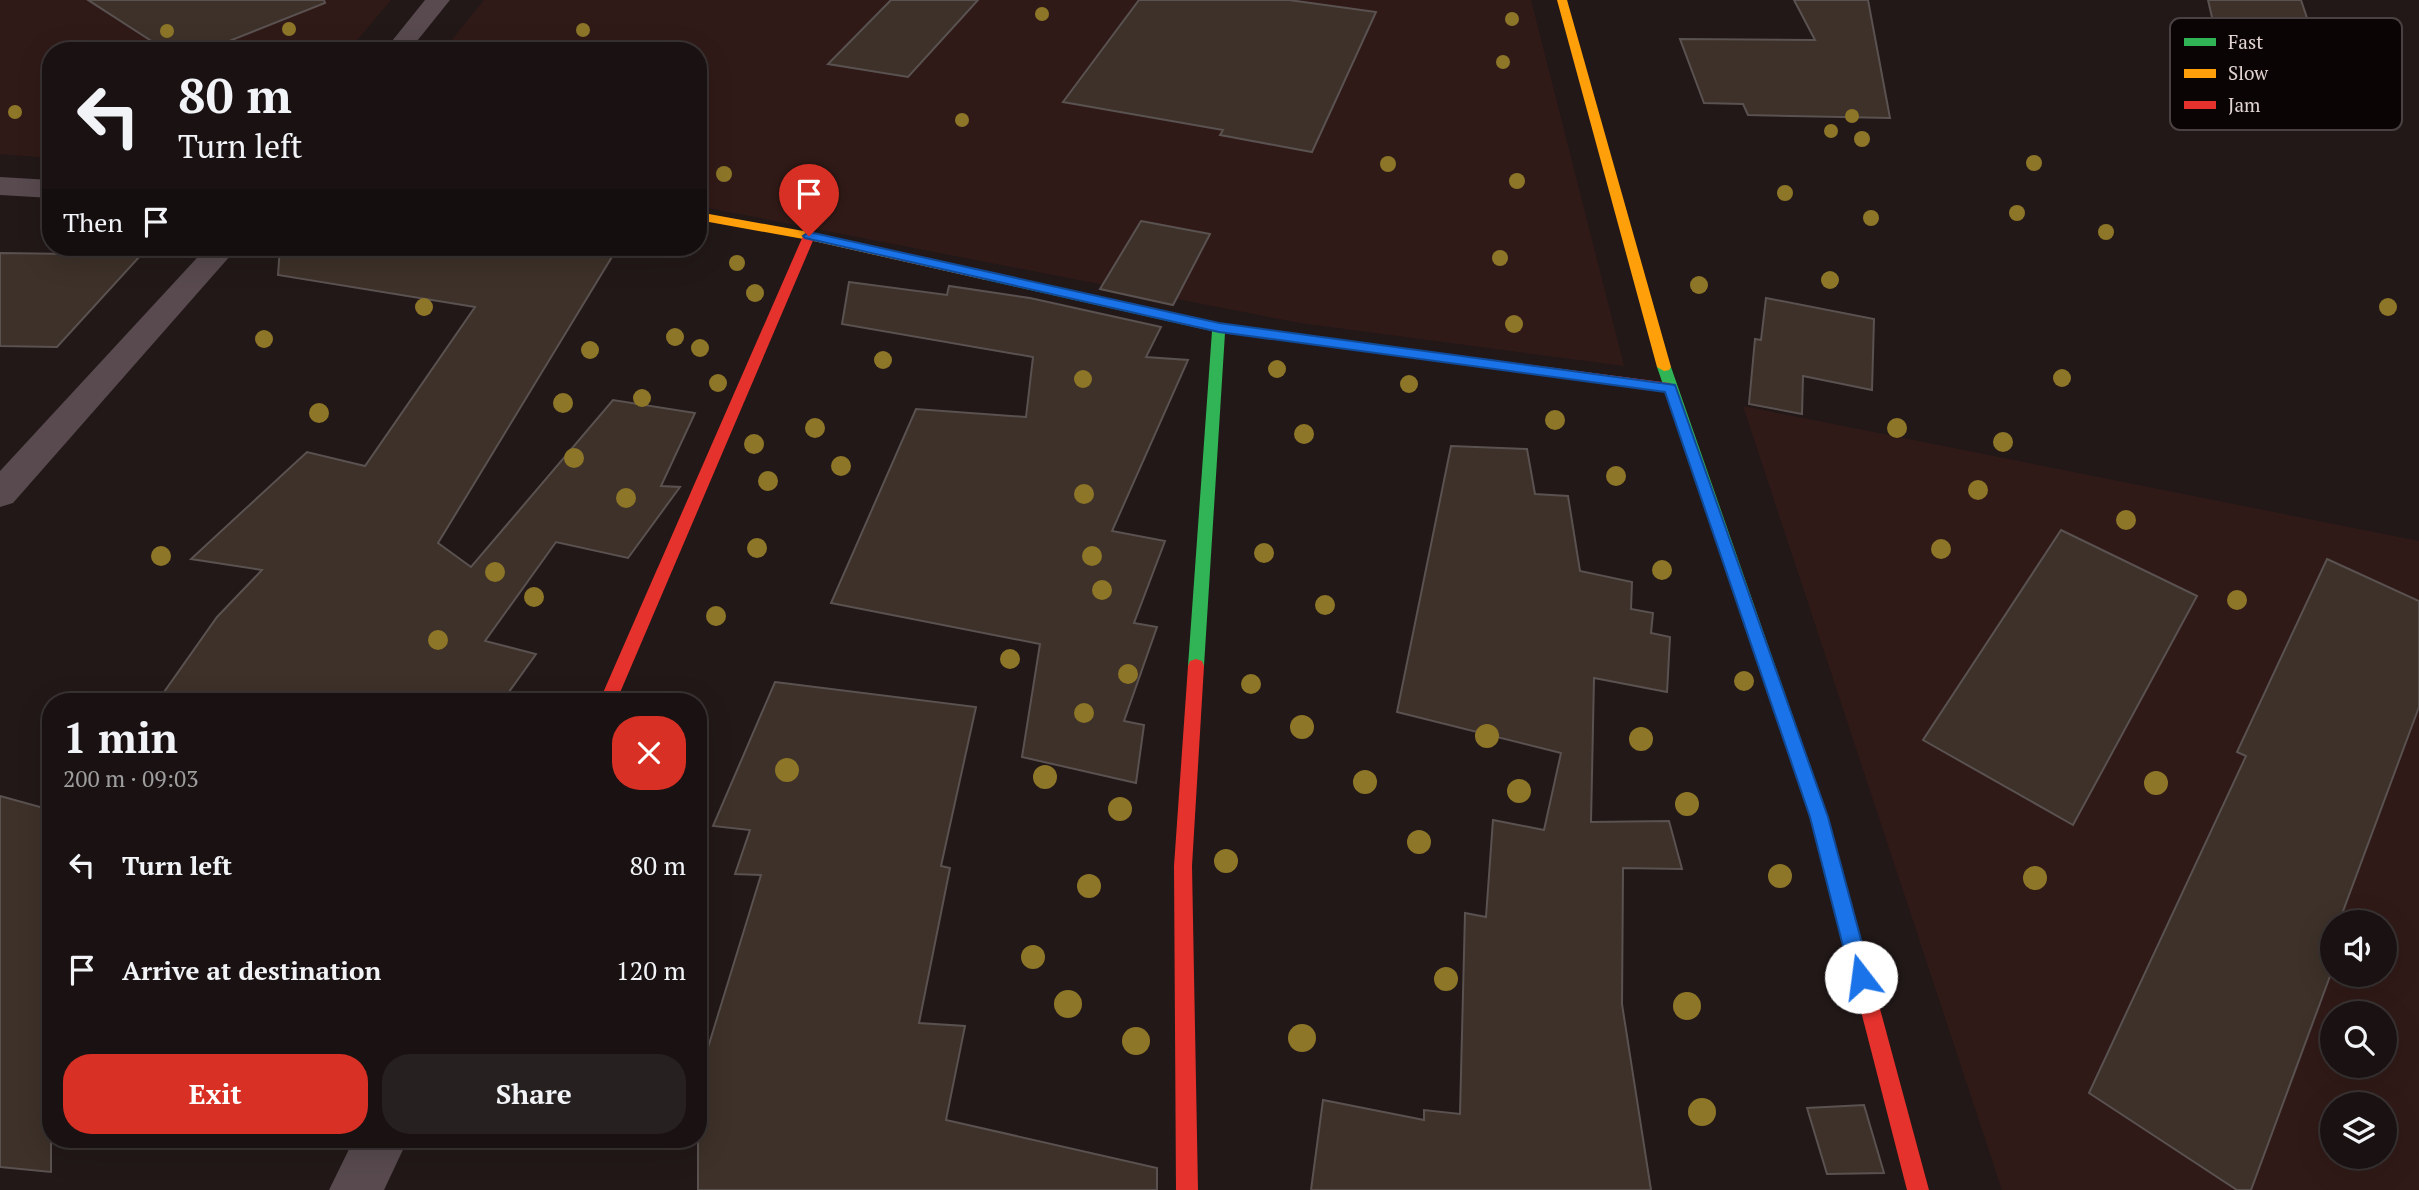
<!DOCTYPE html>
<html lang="en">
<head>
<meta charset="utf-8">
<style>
  body { margin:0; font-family:"PT Serif",serif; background:#272020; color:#f1f3f6; height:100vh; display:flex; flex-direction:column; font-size:26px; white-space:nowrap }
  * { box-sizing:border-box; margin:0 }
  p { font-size:23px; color:#9f9e9f }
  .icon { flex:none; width:38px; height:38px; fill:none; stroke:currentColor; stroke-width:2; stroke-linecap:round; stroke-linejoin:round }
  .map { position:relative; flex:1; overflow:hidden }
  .side { position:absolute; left:42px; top:693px; width:665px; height:455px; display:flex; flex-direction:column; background:#1a1212; border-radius:28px; box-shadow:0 7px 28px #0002,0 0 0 2px #383232 }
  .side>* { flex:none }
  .banner { position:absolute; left:42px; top:42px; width:665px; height:214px; border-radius:28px; box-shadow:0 7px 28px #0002,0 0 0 2px #383232; background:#1a1212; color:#f1f3f6; overflow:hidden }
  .buttons { position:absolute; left:2320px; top:910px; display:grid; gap:14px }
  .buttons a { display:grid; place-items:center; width:77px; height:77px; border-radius:50%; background:#1a1212; box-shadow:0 7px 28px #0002,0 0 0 2px #383232; font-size:35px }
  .pin { position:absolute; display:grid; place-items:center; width:60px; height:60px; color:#fff; margin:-72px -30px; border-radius:50% 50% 50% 0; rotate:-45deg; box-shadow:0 0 7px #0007 }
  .pin .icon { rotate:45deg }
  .me { position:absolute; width:77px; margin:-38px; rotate:345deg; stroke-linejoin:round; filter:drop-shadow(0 0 5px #0008) }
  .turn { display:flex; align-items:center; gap:24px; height:147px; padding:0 21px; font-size:32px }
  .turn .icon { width:91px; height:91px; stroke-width:2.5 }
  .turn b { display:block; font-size:49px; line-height:60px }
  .then { display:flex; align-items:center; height:66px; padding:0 21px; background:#0003; gap:14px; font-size:26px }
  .round { display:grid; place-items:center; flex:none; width:74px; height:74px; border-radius:28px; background:#272020 }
  .head { display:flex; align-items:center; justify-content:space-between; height:119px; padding:0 21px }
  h1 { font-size:42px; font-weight:700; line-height:52px }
  .button { display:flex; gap:14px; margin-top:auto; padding:14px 21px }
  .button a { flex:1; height:80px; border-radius:28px; background:#d93025; color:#fff; font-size:28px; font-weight:700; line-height:80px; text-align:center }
  .button a+a { background:#272020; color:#f1f3f6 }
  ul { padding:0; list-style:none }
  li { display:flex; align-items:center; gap:21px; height:105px; padding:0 21px }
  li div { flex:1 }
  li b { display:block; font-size:26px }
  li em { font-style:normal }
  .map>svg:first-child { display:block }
  .built { fill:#301a17; fill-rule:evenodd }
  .building { fill:#3d3129; stroke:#5a5250; stroke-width:2 }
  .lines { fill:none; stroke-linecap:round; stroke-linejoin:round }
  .street { fill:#584a4f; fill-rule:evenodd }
  .fast { fill:#30b455; fill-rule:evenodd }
  .slow { fill:#ff9f0a; fill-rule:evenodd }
  .jam { fill:#e5322d; fill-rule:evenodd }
  .tree { fill:#8d7628 }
  .route { fill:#1a73e8; stroke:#114b97; stroke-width:2 }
  .key { fill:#0a0404; stroke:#4a4242; stroke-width:2 }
  .key-label { font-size:19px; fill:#e1d4d2 }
</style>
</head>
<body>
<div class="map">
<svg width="2419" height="1190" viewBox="0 0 2419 1190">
  <rect width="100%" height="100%" fill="#221818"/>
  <!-- built -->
  <g class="built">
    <path d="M0 0H391L348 51H51V158L0 154Z"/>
    <path d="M484 0H1531L1624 366 1300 323 698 206V51H443Z"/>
    <path d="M1743 406 2419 541V1190H2002ZM2333 922H2385V975H2333ZM2333 1013H2385V1066H2333ZM2333 1104H2385V1157H2333Z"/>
  </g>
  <!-- building -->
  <g class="building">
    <path d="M88 0H324L325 3 204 51H167Z"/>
    <path d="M891 0H978L908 77 828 64Z"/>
    <path d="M1139 0H1289L1376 12 1312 152 1220 135 1223 130 1063 102Z"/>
    <path d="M1794 0H1868L1890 118 1748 115 1743 104 1704 103 1680 39 1815 40Z"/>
    <path d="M2208 0H2301L2334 99 2227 82Z"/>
    <path d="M1141 221 1210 234 1173 305 1100 289Z"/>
    <path d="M280 247H618L438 543 471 567 613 400 695 413 661 486 680 487 628 558 556 542 485 641 536 654 506 696 491 693 484 702H364L327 692 321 702H157L217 617 262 570 191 559 307 452 365 466 475 307 278 275Z"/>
    <path d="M0 253 141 255 57 347 0 346Z"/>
    <path d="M849 282 947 295 949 286 1030 298 1161 327 1146 357 1188 360 1112 531 1165 541 1134 623 1157 627 1124 721 1144 725 1136 783 1022 757 1040 644 831 603 916 409 1026 417 1033 357 842 324Z"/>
    <path d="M1766 298 1874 319 1872 390 1803 376 1802 414 1749 404 1755 339 1761 340Z"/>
    <path d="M1451 446 1527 449 1535 494 1568 496 1580 571 1632 582 1631 609 1653 613 1651 633 1670 637 1667 692 1594 678 1591 822 1669 821 1682 869 1623 868 1622 1004 1651 1190H1311L1323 1100 1424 1120V1110L1460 1114 1465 913 1486 917 1493 820 1544 830 1561 753 1397 712Z"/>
    <path d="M2061 530 2197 596 2073 825 1923 740Z"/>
    <path d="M2327 559 2419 601V707L2339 922H2333V968L2251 1190H2237L2089 1093 2246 756 2237 752Z"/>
    <path d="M775 682 976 707 941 866 950 868 919 1023 965 1026 946 1120 1157 1168V1190H698V1080L761 875 735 874 750 830 713 826Z"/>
    <path d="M0 796 51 810V1172L0 1167Z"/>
    <path d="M1864 1105 1884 1173 1827 1174 1807 1108Z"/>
  </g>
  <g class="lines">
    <!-- street -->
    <g class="street">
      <path d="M425 0H450L409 51H384Z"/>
      <path d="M0 177 51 180V198L0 195Z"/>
      <path d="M207 247H238L13 503 0 507V471Z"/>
      <path d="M354 1139H408L384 1190H329Z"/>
    </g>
    <!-- fast -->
    <g class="fast">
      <path d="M986 272 1219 324 1340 340 1347 344 1340 348 1225 333 1204 666 1202 671H1190L1188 666 1212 331 982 279 980 276Z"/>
      <path d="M1664 363 1671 367 1828 817 1846 883 1844 889 1837 891 1830 889 1828 883 1810 817 1657 367Z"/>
    </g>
    <!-- slow -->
    <g class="slow">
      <path d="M1557 0H1567L1671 367 1669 370 1664 371 1657 367Z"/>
      <path d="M698 212 809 232 986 272 992 276 986 280 809 240 698 220Z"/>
    </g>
    <!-- jam -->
    <g class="jam">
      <path d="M809 232 815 236 616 702H599L803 236Z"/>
      <path d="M1340 340 1670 383 1677 388 1670 393 1335 347V341Z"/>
      <path d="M1196 659 1202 661 1204 666 1192 866 1198 1190H1176L1174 866 1188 666 1190 661Z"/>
      <path d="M1837 875 1844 877 1846 883 1929 1190H1907L1828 883 1830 877Z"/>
    </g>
  </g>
  <!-- trees -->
  <g class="tree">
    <circle cx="1042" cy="14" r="7"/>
    <circle cx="1512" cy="19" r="7"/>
    <circle cx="289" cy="29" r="7"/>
    <circle cx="583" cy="30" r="7"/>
    <circle cx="167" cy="31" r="7"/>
    <circle cx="1503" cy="62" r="7"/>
    <circle cx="15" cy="112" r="7"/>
    <circle cx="1852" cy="116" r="7"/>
    <circle cx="962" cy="120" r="7"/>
    <circle cx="1831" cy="131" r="7"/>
    <circle cx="1862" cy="139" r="8"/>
    <circle cx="2034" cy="163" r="8"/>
    <circle cx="1388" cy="164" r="8"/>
    <circle cx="724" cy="174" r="8"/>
    <circle cx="1517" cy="181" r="8"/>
    <circle cx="1785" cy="193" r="8"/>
    <circle cx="2017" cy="213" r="8"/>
    <circle cx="1871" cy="218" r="8"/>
    <circle cx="2106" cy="232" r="8"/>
    <circle cx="1500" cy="258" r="8"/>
    <circle cx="737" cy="263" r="8"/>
    <circle cx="1830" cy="280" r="9"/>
    <circle cx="1699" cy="285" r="9"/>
    <circle cx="755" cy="293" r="9"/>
    <circle cx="424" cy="307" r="9"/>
    <circle cx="2388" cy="307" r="9"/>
    <circle cx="1514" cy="324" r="9"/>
    <circle cx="675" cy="337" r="9"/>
    <circle cx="264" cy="339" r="9"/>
    <circle cx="700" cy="348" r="9"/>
    <circle cx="590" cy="350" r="9"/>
    <circle cx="883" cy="360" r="9"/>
    <circle cx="1277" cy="369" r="9"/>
    <circle cx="2062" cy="378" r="9"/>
    <circle cx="1083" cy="379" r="9"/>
    <circle cx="718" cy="383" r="9"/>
    <circle cx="1409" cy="384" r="9"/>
    <circle cx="642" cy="398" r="9"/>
    <circle cx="563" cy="403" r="10"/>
    <circle cx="319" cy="413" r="10"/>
    <circle cx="1555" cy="420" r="10"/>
    <circle cx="815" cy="428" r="10"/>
    <circle cx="1897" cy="428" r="10"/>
    <circle cx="1304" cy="434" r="10"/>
    <circle cx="2003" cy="442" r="10"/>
    <circle cx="754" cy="444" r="10"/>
    <circle cx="574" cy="458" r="10"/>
    <circle cx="841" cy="466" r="10"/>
    <circle cx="1616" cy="476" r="10"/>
    <circle cx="768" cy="481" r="10"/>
    <circle cx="1978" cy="490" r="10"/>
    <circle cx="1084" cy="494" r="10"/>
    <circle cx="626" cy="498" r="10"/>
    <circle cx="2126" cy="520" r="10"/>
    <circle cx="757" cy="548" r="10"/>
    <circle cx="1941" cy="549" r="10"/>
    <circle cx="1264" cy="553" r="10"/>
    <circle cx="161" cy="556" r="10"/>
    <circle cx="1092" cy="556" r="10"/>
    <circle cx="1662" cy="570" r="10"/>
    <circle cx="495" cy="572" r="10"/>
    <circle cx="1102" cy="590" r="10"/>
    <circle cx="534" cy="597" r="10"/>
    <circle cx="2237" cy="600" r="10"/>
    <circle cx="1325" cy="605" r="10"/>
    <circle cx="716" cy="616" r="10"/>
    <circle cx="438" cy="640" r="10"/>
    <circle cx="1010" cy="659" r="10"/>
    <circle cx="1128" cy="674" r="10"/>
    <circle cx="1744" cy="681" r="10"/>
    <circle cx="1251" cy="684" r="10"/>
    <circle cx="1084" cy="713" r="10"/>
    <circle cx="1302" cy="727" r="12"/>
    <circle cx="1487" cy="736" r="12"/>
    <circle cx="1641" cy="739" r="12"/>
    <circle cx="787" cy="770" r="12"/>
    <circle cx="1045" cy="777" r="12"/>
    <circle cx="1365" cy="782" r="12"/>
    <circle cx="2156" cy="783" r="12"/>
    <circle cx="1519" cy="791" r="12"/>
    <circle cx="1687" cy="804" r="12"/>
    <circle cx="1120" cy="809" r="12"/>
    <circle cx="1419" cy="842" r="12"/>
    <circle cx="1226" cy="861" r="12"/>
    <circle cx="1780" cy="876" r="12"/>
    <circle cx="2035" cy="878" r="12"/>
    <circle cx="1089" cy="886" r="12"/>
    <circle cx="1033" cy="957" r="12"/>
    <circle cx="1446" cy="979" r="12"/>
    <circle cx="1068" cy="1004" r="14"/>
    <circle cx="1687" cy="1006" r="14"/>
    <circle cx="1302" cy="1038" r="14"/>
    <circle cx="1136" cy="1041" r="14"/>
    <circle cx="1702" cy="1112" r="14"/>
  </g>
  <!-- route -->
  <path class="route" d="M809 232 1219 323 1675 385 1828 817 1871 977 1868 983 1861 986 1854 983 1851 977 1810 817 1665 392 1219 332 805 238 803 236Z"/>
  <!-- legend -->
  <rect x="2170" y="18" width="232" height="112" rx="10" class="key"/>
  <rect x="2184" y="38" width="32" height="8" fill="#30b455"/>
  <rect x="2184" y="69" width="32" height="9" fill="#ff9f0a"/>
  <rect x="2184" y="101" width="32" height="8" fill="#e5322d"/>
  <g class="key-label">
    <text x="2228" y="49">Fast</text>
    <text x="2228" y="80">Slow</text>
    <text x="2228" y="112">Jam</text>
  </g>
</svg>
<div class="buttons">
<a><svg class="icon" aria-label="sound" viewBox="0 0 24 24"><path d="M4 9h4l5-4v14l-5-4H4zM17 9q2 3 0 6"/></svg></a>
<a><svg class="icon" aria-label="search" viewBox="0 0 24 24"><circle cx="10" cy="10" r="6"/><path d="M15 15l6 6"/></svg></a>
<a><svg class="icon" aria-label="layers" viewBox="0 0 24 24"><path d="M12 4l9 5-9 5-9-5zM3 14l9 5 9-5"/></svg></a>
</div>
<div class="pin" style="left:809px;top:236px;background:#d93025"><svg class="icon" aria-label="arrive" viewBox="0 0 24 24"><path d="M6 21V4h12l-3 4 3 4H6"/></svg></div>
<svg class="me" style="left:1861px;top:977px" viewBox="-20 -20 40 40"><circle r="19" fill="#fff"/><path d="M0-13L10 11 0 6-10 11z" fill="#1a73e8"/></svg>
<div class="banner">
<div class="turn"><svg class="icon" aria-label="left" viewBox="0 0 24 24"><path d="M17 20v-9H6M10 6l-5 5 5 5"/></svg><div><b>80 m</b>Turn left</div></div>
<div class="then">Then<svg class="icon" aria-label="arrive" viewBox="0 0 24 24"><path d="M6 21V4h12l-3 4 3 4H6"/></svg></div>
</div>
<section class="side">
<div class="head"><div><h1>1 min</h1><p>200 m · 09:03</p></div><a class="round" style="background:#d93025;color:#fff"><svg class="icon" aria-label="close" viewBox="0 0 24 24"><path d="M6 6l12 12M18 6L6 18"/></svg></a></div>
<ul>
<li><svg class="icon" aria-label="left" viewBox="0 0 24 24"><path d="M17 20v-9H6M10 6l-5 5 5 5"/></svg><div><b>Turn left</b></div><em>80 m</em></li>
<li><svg class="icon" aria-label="arrive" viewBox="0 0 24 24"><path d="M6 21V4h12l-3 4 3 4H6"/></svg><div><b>Arrive at destination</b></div><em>120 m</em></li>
</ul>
<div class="button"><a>Exit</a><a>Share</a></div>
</section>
</div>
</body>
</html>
